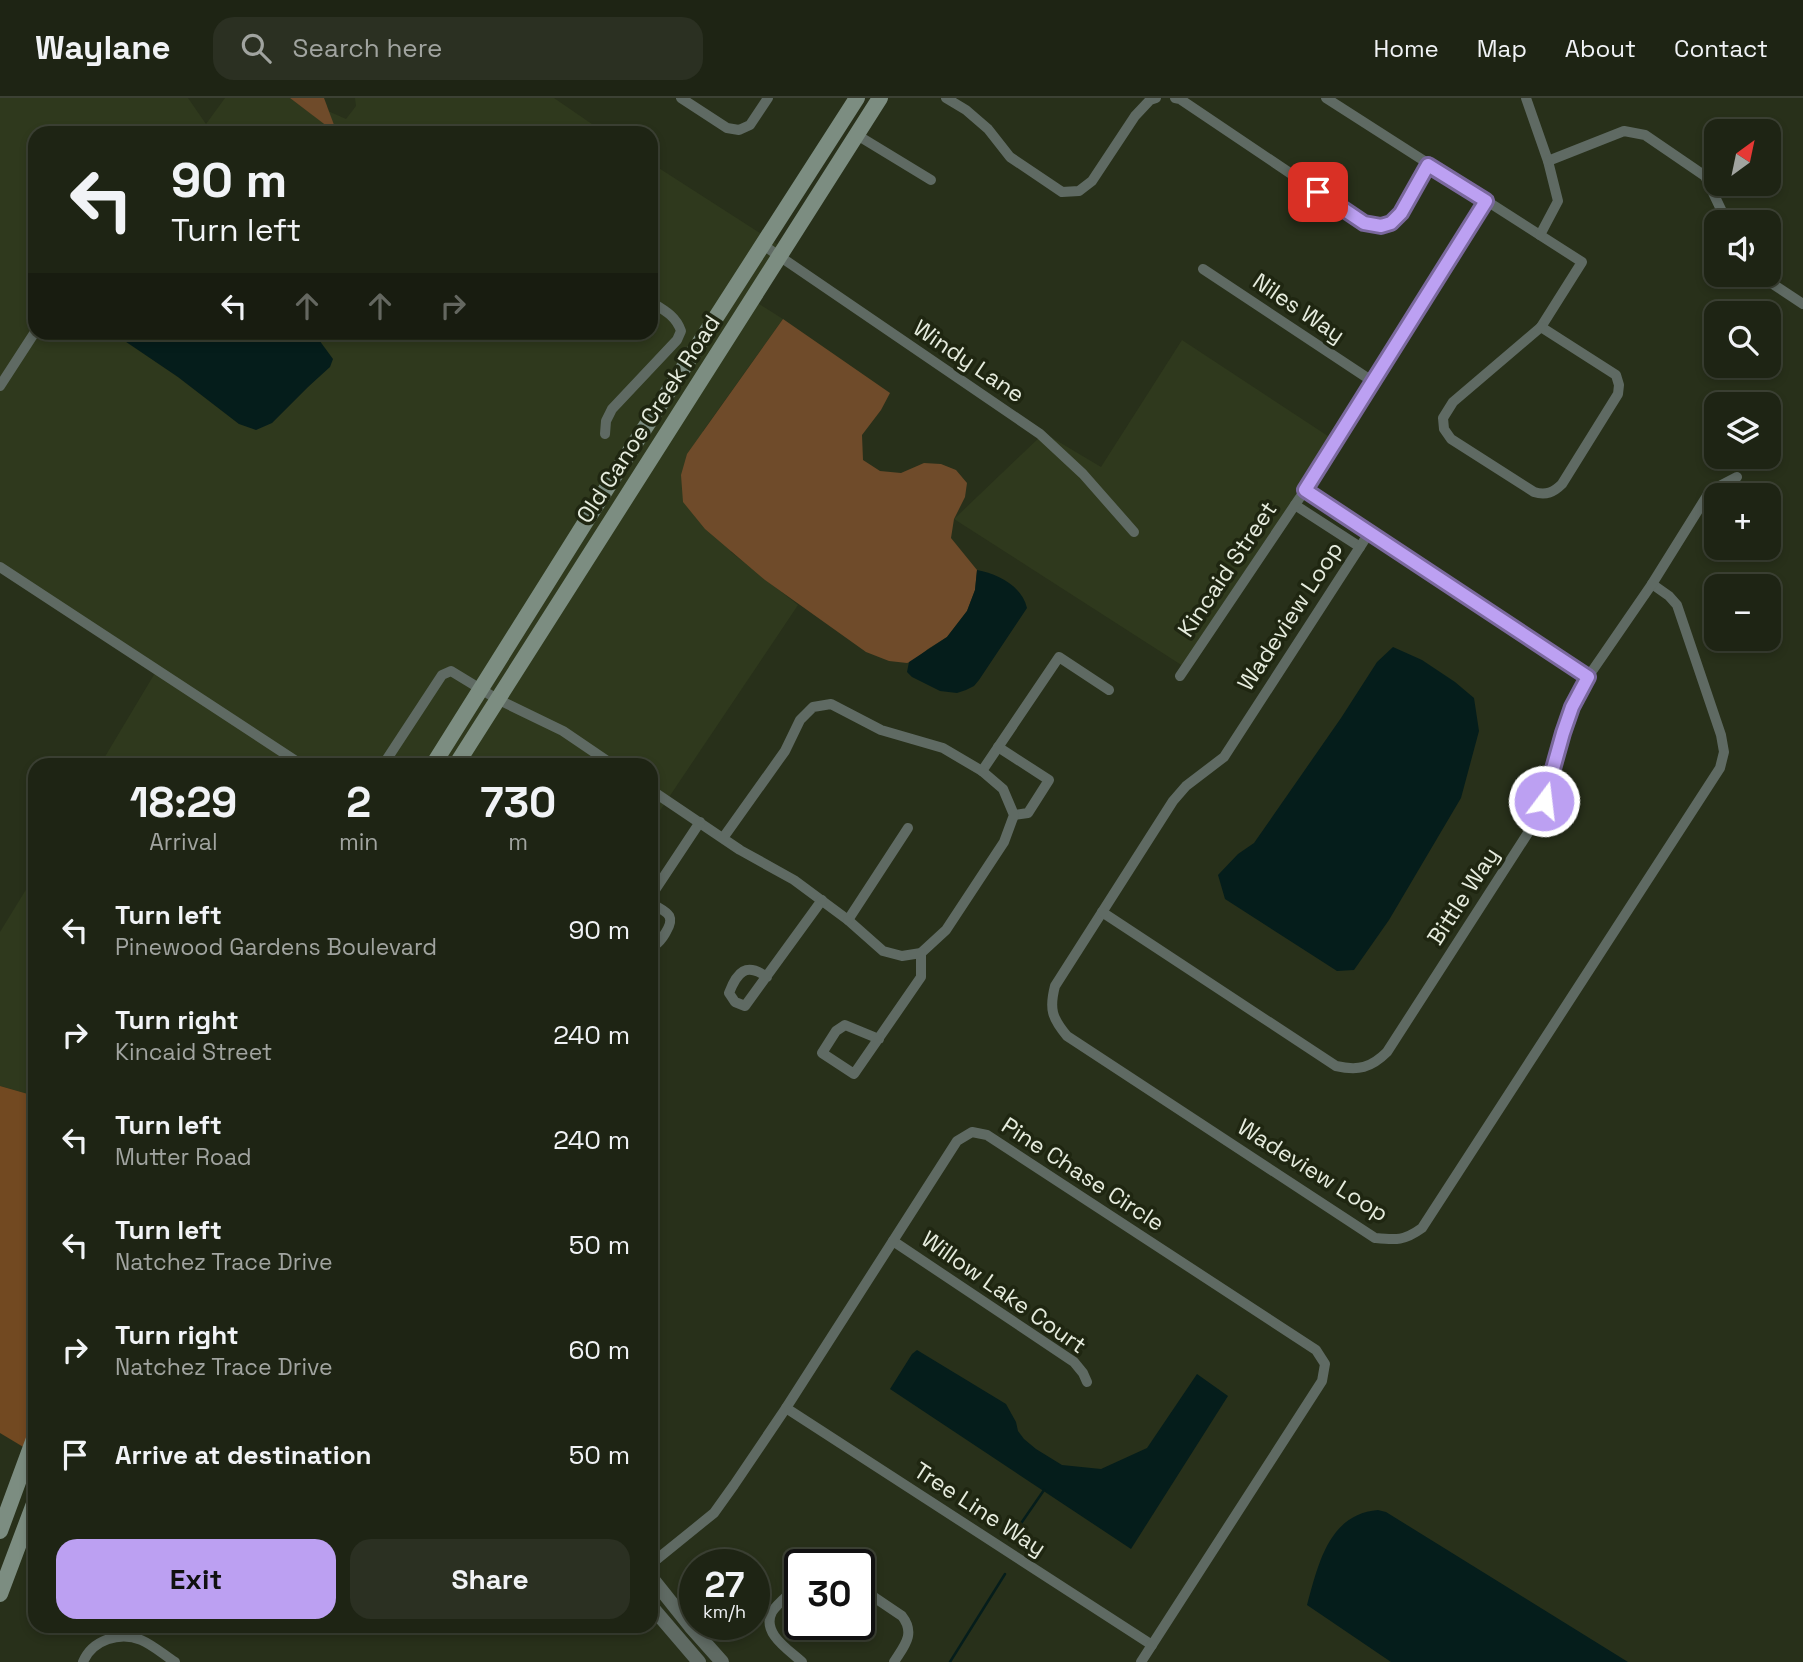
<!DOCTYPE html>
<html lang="en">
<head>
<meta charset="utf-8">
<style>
  body { margin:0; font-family:"Space Grotesk",sans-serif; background:#2b3022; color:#f1f3f6; height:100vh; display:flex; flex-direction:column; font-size:26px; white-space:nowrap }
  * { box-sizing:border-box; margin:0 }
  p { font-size:23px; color:#a1a4a0 }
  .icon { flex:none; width:38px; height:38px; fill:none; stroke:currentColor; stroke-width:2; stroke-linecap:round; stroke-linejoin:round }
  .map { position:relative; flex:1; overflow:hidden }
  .panel { position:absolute; left:28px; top:660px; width:630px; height:875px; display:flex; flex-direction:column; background:#1e2414; border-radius:21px; box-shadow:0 4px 10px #0003,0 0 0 2px #3c4134 }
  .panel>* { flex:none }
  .hud { position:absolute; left:28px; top:28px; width:630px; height:214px; border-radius:21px; box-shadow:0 4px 10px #0003,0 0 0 2px #3c4134; background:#1e2414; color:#f1f3f6; overflow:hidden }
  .needle { width:46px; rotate:33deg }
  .fabs { position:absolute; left:1704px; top:21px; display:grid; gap:14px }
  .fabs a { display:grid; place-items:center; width:77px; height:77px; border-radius:14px; background:#1e2414; box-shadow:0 4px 10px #0003,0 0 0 2px #3c4134; font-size:35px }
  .speed { position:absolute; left:679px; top:1451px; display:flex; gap:14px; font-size:35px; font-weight:700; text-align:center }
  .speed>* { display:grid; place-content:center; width:91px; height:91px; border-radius:50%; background:#1e2414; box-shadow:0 4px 10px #0003,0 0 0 2px #3c4134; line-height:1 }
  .speed small { font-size:18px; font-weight:400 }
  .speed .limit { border:4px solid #111; border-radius:10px; background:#fff; color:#111 }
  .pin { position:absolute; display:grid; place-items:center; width:60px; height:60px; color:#fff; margin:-30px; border-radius:14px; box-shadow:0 4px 10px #0006 }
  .me { position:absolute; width:77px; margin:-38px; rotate:15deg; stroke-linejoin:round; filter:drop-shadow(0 0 5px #0008) }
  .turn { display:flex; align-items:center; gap:24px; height:147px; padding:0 28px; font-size:32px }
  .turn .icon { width:91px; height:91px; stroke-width:2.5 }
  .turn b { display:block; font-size:49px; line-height:60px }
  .lanes { display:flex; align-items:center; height:66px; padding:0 28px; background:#0003; justify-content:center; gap:35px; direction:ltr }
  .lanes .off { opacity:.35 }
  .eta { display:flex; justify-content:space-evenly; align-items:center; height:119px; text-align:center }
  .eta b { font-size:42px; font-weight:700; line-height:49px }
  .cta { display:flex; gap:14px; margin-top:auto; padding:14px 28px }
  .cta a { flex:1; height:80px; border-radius:21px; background:#bca0f2; color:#111; font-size:28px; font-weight:700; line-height:80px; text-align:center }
  .cta a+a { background:#2b3022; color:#f1f3f6 }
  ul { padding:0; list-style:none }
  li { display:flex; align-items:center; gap:21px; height:105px; padding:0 28px }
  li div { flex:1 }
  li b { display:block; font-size:26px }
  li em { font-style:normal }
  header { display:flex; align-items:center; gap:42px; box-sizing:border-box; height:98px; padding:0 35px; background:#1e2414; border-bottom:2px solid #3c4134 }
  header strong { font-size:33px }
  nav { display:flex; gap:38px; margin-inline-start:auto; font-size:24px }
  .search { width:490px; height:63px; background:#2b3022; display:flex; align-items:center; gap:18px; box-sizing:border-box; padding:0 24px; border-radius:21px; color:#a1a4a0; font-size:26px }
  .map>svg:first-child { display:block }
  .built { fill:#2f391d }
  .green { fill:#6f4b2a }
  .forest { fill:#724921 }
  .water { fill:#051d1b }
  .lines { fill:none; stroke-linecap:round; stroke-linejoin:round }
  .stream { stroke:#051d1b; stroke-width:2.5 }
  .minor { stroke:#5f6a63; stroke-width:10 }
  .tertiary { stroke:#5f6a63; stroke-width:14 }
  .secondary { stroke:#7c8d81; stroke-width:16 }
  .route-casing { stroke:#7a689d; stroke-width:18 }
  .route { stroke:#bca0f2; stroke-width:12 }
  .labels { text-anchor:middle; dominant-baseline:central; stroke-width:7; stroke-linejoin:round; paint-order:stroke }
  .street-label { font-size:23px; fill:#e6ecde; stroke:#1f2611 }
</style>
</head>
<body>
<header>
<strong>Waylane</strong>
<div class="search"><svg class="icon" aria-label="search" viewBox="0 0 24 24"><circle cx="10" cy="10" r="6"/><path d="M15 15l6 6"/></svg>Search here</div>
<nav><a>Home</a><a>Map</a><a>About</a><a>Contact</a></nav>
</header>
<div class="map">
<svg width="1803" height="1564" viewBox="0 0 1803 1564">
  <rect width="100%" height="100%" fill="#28301a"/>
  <!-- built -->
  <g class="built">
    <path d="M0 0H188L206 26 225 0H290L336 34 328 13 346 21 356 8 355 0H554L605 35H35V234L113 235 178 279 239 326 272 325 318 279 321 243 314 235 651 234V65L763 137 427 667H100L158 570 0 465Z"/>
    <path d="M771 142 780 148 450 667H439Z"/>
    <path d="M756 204 783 221 703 333 731 454 798 507 651 726V667H461Z"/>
    <path d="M1182 242 1334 342 1186 570 954 421 1044 335 1101 369Z"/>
    <path d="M35 777V998L0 988V834Z"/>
  </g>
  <!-- green -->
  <g class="green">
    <path d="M290 0H324L337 35H336Z"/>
    <path d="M783 221 890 295 881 312 862 337 863 362 880 373 901 375 924 365 941 366 956 372 967 385 965 399 954 421 951 440 977 472 975 492 967 513 947 539 928 551 913 563 907 565 889 563 866 554 765 482 705 431 683 404 681 377 687 356Z"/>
  </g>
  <!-- forest -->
  <path class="forest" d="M0 988 35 998V1324L25 1350 0 1335Z"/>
  <!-- water -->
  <g class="water">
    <path d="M113 235H314L333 261 330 269 308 289 272 325 256 332 239 326 178 279Z"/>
    <path d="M977 472C998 476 1022 488 1027 510L979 582 974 588 966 592 957 595 940 593 912 579 907 574 909 564 947 539 967 513 975 492Z"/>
    <path d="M1393 549 1422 562 1455 584 1474 600 1479 633 1461 700 1389 822 1354 872 1337 873 1225 801 1218 777 1238 756 1254 745 1341 620 1377 564Z"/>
    <path d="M917 1252 1006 1306 1016 1324 1018 1333 1024 1341 1036 1351 1062 1367 1101 1371 1147 1350 1197 1276 1228 1298 1131 1451 890 1291 912 1256Z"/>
    <path d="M1378 1412 1386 1414 1628 1564H1391L1307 1507C1318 1468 1328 1416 1378 1412Z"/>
  </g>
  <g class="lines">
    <!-- stream -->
    <g class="stream">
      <path d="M1013 1437 1044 1392"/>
      <path d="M950 1564 1005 1476"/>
    </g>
    <!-- minor -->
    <g class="minor">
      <path d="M681 0 727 30 739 32 750 27 768 0"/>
      <path d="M946 0 966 12 988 31 1010 59 1062 94 1079 93 1092 83 1135 18 1150 2 1156 0"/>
      <path d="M1175 0 1180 1 1364 125C1373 127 1384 130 1392 124 1404 116 1420 81 1428 67"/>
      <path d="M1326 0 1582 164 1541 229"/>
      <path d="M1526 0 1548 63 1558 103 1540 137"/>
      <path d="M161 35 168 33"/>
      <path d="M857 37 931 82"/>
      <path d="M1548 63 1624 33 1645 37 1705 78 1727 124"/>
      <path d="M763 147 1040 336 1083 376 1134 434"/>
      <path d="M1203 171 1372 283"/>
      <path d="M1759 177 1803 206"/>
      <path d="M1541 229 1616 277 1619 287 1618 296 1562 386C1554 394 1546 398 1534 394L1451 341 1444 331 1443 320 1453 304Z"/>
      <path d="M0 288 35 234"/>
      <path d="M605 336 606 323 612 311 677 242 681 233C676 218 664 212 651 204"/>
      <path d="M1305 392 1588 579"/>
      <path d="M1295 407 1360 449"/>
      <path d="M1369 435 1224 659 1186 688 1173 703 1055 888C1049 911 1052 920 1067 938L1375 1140C1396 1142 1404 1143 1422 1130L1720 670 1724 654 1721 637 1677 507 1669 498 1652 486"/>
      <path d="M0 469 302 667"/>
      <path d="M1180 578 1305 392 1486 103"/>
      <path d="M998 649 1049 682 1028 715 1014 717"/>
      <path d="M383 667 442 577 451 573 497 601 563 633 613 667"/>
      <path d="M982 673 1059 559 1109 592"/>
      <path d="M651 692 740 752 794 782 848 822 883 853 902 858 921 855 946 832 1004 744 1014 717 1003 691 982 673 943 650 881 632 831 606 813 609 800 622 785 653 723 740"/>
      <path d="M651 798 700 724"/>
      <path d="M651 805C665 814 677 816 666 834 663 839 661 843 655 847L651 846"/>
      <path d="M1102 814 1336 968C1358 973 1371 970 1387 954L1537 721 1544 703 1563 635 1572 609 1588 579 1652 486 1710 393 1737 379"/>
      <path d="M848 822 908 730"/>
      <path d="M767 879C746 864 737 874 729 895L735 904 745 908 822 802"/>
      <path d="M879 941 845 927 836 933 822 955 854 976 921 879V855"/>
      <path d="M893 1143 1074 1264 1083 1275 1087 1284"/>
      <path d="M786 1310 1152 1547"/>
      <path d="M651 1466 714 1415 734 1387 786 1310 957 1043 972 1034 987 1037 1316 1252 1325 1266 1322 1283 1141 1564"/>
      <path d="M800 1485C792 1495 778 1504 772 1514 761 1535 789 1552 802 1564"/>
      <path d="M859 1489 902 1518C916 1536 904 1548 894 1564"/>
      <path d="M83 1564C92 1542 120 1533 141 1542 153 1547 164 1557 175 1564"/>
    </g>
    <!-- tertiary -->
    <g class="tertiary">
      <path d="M651 1479 690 1528 722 1564"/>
      <path d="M651 1508 699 1564"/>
    </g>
    <!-- secondary -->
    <g class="secondary">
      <path d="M433 667 632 350 857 0"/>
      <path d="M456 667 880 0"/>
      <path d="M0 1433 35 1338"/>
      <path d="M0 1496 35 1403"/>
    </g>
  </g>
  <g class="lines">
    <defs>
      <path id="route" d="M1318 94 1364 125 1381 128 1391 125 1401 115 1428 67 1486 103 1305 392 1588 579 1572 609 1563 635 1544 703"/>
    </defs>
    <!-- route casing -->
    <use href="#route" class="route-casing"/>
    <!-- route -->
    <use href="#route" class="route"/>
  </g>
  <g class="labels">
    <!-- street labels -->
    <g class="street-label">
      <text transform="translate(1299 210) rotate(34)">Niles Way</text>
      <text transform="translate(969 263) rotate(34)">Windy Lane</text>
      <text transform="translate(648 321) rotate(-57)">Old Canoe Creek Road</text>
      <text transform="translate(1227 471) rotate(-56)">Kincaid Street</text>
      <text transform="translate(1290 518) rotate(-57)">Wadeview Loop</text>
      <text transform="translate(1463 798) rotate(-57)">Bittle Way</text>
      <text transform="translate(1313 1072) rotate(32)">Wadeview Loop</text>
      <text transform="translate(1083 1076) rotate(33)">Pine Chase Circle</text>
      <text transform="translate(1004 1194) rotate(35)">Willow Lake Court</text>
      <text transform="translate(980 1411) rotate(33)">Tree Line Way</text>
    </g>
  </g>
</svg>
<div class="fabs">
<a><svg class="needle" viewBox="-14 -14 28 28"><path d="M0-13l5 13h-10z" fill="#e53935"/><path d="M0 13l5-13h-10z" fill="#a1a4a0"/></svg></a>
<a><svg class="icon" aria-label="sound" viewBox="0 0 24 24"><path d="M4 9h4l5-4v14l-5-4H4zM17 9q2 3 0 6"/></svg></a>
<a><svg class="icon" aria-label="search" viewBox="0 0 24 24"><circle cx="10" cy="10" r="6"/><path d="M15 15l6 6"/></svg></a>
<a><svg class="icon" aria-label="layers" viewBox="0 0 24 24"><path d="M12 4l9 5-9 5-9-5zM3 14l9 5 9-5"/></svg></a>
<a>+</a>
<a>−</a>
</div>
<div class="speed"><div>27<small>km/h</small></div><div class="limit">30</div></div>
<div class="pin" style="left:1318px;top:94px;background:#d93025"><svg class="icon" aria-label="arrive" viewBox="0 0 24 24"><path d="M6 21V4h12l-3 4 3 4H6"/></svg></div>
<svg class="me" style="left:1544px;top:703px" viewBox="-20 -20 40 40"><circle r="17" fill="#bca0f2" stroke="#fff" stroke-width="3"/><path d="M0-11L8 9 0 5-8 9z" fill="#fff"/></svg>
<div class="hud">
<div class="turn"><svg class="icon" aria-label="left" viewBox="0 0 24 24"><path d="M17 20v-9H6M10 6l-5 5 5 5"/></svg><div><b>90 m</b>Turn left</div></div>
<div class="lanes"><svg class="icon" aria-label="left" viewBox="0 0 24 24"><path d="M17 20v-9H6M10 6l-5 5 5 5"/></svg><svg class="icon off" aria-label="ahead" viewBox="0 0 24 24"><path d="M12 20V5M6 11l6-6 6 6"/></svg><svg class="icon off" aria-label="ahead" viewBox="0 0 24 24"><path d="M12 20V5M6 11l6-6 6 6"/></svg><svg class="icon off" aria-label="right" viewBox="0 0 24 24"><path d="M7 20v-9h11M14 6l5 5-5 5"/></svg></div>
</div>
<section class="panel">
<div class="eta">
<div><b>18:29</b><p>Arrival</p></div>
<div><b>2</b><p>min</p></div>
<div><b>730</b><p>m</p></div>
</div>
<ul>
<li><svg class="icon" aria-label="left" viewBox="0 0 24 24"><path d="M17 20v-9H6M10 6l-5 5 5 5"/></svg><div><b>Turn left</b><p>Pinewood Gardens Boulevard</p></div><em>90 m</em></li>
<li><svg class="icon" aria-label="right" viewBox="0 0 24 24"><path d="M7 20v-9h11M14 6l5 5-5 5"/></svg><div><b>Turn right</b><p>Kincaid Street</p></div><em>240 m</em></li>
<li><svg class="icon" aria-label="left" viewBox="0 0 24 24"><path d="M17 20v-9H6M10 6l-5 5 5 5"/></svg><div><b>Turn left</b><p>Mutter Road</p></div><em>240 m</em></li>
<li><svg class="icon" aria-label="left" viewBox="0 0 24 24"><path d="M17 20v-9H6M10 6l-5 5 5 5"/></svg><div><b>Turn left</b><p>Natchez Trace Drive</p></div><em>50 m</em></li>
<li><svg class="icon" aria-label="right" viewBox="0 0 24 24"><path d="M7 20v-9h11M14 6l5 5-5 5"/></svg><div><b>Turn right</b><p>Natchez Trace Drive</p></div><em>60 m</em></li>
<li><svg class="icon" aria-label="arrive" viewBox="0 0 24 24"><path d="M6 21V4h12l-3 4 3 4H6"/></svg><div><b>Arrive at destination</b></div><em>50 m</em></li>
</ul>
<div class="cta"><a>Exit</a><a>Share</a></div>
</section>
</div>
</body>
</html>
